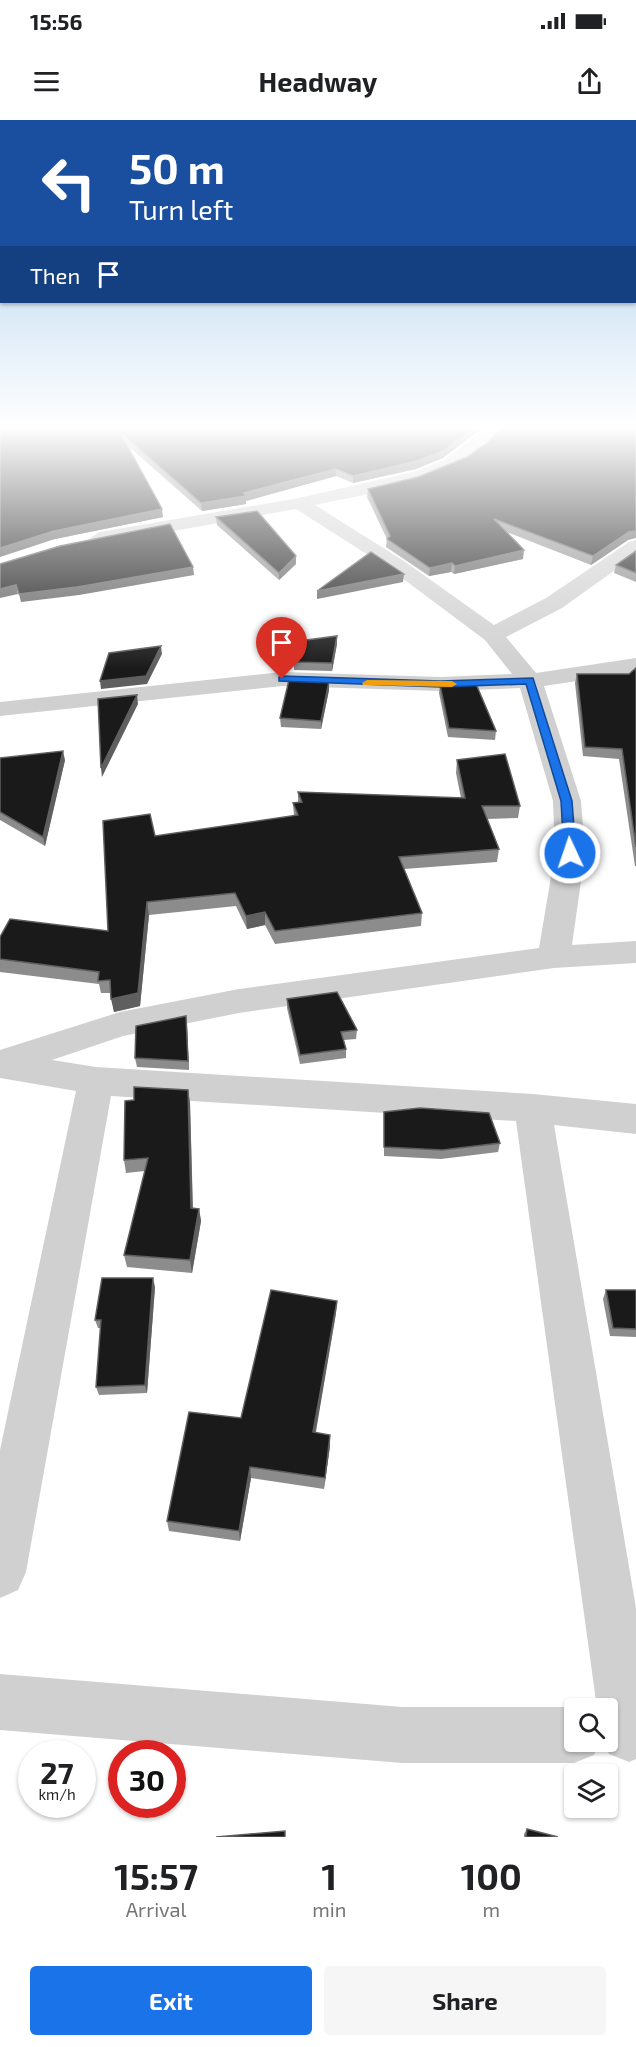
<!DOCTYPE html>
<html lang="en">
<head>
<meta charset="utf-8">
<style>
  body { margin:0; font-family:"Exo 2",sans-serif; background:#f6f6f6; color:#202124; height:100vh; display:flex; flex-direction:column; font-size:22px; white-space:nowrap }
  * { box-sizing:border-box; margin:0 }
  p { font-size:20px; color:#757577 }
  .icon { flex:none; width:33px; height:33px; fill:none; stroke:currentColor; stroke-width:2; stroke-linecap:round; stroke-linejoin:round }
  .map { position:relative; height:1717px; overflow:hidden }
  .drawer { display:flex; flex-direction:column; background:#fff; flex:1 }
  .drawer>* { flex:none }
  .top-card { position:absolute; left:0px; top:0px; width:636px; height:183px; box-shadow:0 2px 4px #0004; background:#1a4fa0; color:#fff; overflow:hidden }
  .buttons { position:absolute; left:564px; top:1578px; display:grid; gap:12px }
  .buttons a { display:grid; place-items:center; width:54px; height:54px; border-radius:6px; background:#fff; box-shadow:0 2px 4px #0004; font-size:30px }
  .speed { position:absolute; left:18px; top:1620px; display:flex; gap:12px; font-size:30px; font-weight:700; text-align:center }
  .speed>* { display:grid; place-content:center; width:78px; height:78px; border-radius:50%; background:#fff; box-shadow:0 2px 4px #0004; line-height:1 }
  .speed small { font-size:15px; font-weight:400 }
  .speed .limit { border:9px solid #d22; background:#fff; color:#111 }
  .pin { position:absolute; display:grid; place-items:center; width:51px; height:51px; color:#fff; margin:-62px -26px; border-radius:50% 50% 50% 0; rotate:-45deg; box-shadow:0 0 6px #0007 }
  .pin .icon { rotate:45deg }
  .me { position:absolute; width:66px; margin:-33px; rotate:357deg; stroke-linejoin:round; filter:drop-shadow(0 0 4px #0008) }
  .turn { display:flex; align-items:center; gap:21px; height:126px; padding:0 30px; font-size:27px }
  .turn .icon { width:78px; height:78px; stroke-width:2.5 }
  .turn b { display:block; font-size:42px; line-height:51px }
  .then { display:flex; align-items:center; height:57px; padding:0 30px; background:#0003; gap:12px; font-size:22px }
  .eta { display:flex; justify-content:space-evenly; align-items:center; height:102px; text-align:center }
  .eta b { font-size:36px; font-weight:700; line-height:42px }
  .action { display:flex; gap:12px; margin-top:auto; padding:12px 30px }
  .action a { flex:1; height:69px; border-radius:6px; background:#1a73e8; color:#fff; font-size:24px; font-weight:700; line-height:69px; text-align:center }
  .action a+a { background:#f6f6f6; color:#202124 }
  .status { display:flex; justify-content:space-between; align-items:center; height:42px; padding:0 30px; background:#fff; direction:ltr }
  .status svg { height:16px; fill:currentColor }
  header { display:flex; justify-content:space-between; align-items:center; height:78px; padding:0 30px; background:#fff; font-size:27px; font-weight:700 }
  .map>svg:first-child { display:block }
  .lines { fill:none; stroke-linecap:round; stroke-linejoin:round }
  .minor { fill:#d0d0d0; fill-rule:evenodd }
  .wall { fill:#8c8c8c }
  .shaded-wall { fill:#5f5f5f }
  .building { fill:#1a1a1a; stroke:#5f5f5f; stroke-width:1.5 }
  .route { fill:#1a73e8; stroke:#114b97; stroke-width:1.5 }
  .slow { fill:#f59e0b }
</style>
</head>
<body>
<div class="status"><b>15:56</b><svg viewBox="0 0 49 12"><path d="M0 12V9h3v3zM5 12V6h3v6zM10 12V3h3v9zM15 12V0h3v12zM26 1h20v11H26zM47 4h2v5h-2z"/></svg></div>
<header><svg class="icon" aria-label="menu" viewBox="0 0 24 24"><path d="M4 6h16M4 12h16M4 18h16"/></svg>Headway<svg class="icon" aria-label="share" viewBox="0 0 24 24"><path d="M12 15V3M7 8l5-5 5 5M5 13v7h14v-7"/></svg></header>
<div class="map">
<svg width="636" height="1717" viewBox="0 0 636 1717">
  <rect width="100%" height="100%" fill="#fff"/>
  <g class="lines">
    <!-- minor -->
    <g class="minor">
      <path d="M485 309H503C462 365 377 371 315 385L404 441 494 505 546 478 629 422 636 420V435L562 488 506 517 536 553 636 538V552L544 566 581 681 585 733 572 825 636 821V843L554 848 239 893 123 916 52 940 96 947 533 974 636 984V1014L554 1005 636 1488V1639L629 1642 609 1634 604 1622H608V1588H597L516 1001 111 976 26 1452 18 1470 0 1478V1330L76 971 0 958V930L120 892 239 869 539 828 555 733 553 681 520 568 441 571 282 566 0 596V582L282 552 441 557 512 554 485 520 390 449 296 389 100 424 90 418 100 412 299 378 417 351 444 340Z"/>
      <path d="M0 1554 402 1587H574L578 1588H574V1622H600L594 1635 574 1643H402L0 1610Z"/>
    </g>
  </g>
  <!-- wall -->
  <g class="wall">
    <path d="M0 309H481L443 338 416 349 353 363 336 356 246 381V384L202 391 127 325 163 397 55 419Z"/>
    <path d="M488 322 628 420 591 445 507 412 523 439 454 454 451 452 429 456 386 427 387 419 367 377 368 369 418 357 467 337Z"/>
    <path d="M216 397 296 444 279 460 217 405Z"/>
    <path d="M636 431V462L614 453 616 445Z"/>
    <path d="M337 516V524L332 551 294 550V542Z"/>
    <path d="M636 548V746H635L619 639 583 636 575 563 577 554H629Z"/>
    <path d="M440 565 496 611 495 620 448 617 439 573Z"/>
    <path d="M329 570 321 609 281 607 280 598Z"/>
    <path d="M0 638 65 640 45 726 0 700Z"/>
    <path d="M457 640 520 686 518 698 487 699 499 729 497 742 404 749 422 793 421 806 275 824 265 805 247 809 236 786 149 795 140 886 114 892 111 873H101L99 864 0 852V817L108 811 155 716 294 696 293 683H298V672L461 678 456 653Z"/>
    <path d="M287 879 357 910 356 919 344 920 346 929V938L300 944 287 888Z"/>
    <path d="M187 906 189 950 137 947 135 938Z"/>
    <path d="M188 970 190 983 193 1088 199 1089 201 1101 192 1153 127 1147 124 1135 145 1051 126 1053 124 1040 134 980Z"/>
    <path d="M384 992 500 1023 498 1032 441 1039 384 1036Z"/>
    <path d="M155 1167 147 1273 99 1275 96 1267 101 1208H98L95 1200Z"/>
    <path d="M606 1170H636V1217L610 1216 603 1179Z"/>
    <path d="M337 1181 336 1193 315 1313 330 1315V1326L324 1369 251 1358 240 1421 169 1411 167 1401 241 1298Z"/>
    <path d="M527 1709 558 1717H524V1714Z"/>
  </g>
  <!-- shaded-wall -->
  <g class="shaded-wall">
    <path d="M472 309H481L443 338 416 349 353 363V356Z"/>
    <path d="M336 349V356L246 381V384L202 391 201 383 244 373Z"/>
    <path d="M162 389 163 397 55 419 0 437V428L54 411Z"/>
    <path d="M636 411V418L628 420 591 445 593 436 629 412Z"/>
    <path d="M524 430 523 439 454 454 455 446Z"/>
    <path d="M296 436V444L279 460V453Z"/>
    <path d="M452 443 451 452 429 456 430 448Z"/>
    <path d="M193 447 194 455 79 475 21 482 19 474Z"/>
    <path d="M404 454 403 462 317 479V471Z"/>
    <path d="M16 465 18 474 0 478V469Z"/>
    <path d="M337 516V524L332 551V543Z"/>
    <path d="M161 526 162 534 147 564 101 569 100 561Z"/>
    <path d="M329 561V570L321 609V601Z"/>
    <path d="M137 575 138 584 102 657 101 648Z"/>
    <path d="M63 631 65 640 45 726 43 717Z"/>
    <path d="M147 782 149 795 140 886 114 892 111 879Z"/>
    <path d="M265 792V805L247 809 246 796Z"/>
    <path d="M186 896 187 906 189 950 188 941Z"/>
    <path d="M188 970 190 983 193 1101 191 1088Z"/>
    <path d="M199 1089 201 1101 192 1153 190 1140Z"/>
    <path d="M153 1158 155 1167 147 1273 145 1265Z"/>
    <path d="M337 1181 336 1193 314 1323 313 1312Z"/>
    <path d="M330 1315V1326L324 1369 325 1358Z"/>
    <path d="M250 1347 251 1358 240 1421 239 1411Z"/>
  </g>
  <!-- building -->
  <g class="building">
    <path d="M0 309H472L443 331 417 341 353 356 336 349 244 373 246 376 201 383 120 312 162 389 54 411 0 428Z"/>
    <path d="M500 309H636V411L629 412 593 436 494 399 524 430 455 446 452 443 430 448 387 419 390 416 368 369 418 357 467 337 488 322Z"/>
    <path d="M257 391 296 436 279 453 216 397Z"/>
    <path d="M170 404 193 447 77 467 19 474 16 465 0 469V444L60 426Z"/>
    <path d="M636 431V453L616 445Z"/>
    <path d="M371 432 404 454 317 471Z"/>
    <path d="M337 516 332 543 294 542 299 521Z"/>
    <path d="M161 526 146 556 100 561 109 533Z"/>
    <path d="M636 548V727L622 629 585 627 577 554H629Z"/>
    <path d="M289 560 329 561 321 601 280 598Z"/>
    <path d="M476 564 496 611 449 608 440 565Z"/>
    <path d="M137 575 101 648 98 579Z"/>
    <path d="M63 631 43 717 0 692V638Z"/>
    <path d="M505 634 520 686H482L499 729 399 737 422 793 275 811 265 792 246 796 235 773 147 782 138 873 111 879 110 860 98 861 99 852 0 839V817L10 799 108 811 103 701 150 694 155 716 298 695 293 683 302 682 298 672 465 678 457 640Z"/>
    <path d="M337 872 357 910 341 912 346 929 300 935 287 879Z"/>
    <path d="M186 896 188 941 135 938 136 906Z"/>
    <path d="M134 967 188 970 191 1088 199 1089 190 1140 124 1135 148 1038 124 1040 125 981 134 980Z"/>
    <path d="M420 988 489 993 500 1023 442 1030 384 1027V992Z"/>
    <path d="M102 1158H153L145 1265 96 1267 101 1200H95Z"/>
    <path d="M271 1170 337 1181 313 1312 330 1315 325 1358 250 1347 239 1411 167 1401 189 1292 241 1298Z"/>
    <path d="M606 1170H636V1209L613 1208Z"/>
    <path d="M527 1709 558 1717H526Z"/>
    <path d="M285 1711V1717H216Z"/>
  </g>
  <!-- sky -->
  <linearGradient id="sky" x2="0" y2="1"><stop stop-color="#9ec6ea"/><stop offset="0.56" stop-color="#fff"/><stop offset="1" stop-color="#fff" stop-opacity="0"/></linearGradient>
  <rect width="636" height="549" fill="url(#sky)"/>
  <!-- route -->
  <path class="route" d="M282 556 441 561 533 558 572 681 576 733 570 737 564 733 561 681 526 564 441 567 279 561V557Z"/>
  <!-- slow -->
  <path class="slow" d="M367 560 452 561 457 564 452 567 363 565 362 563Z"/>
</svg>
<div class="buttons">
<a><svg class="icon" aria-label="search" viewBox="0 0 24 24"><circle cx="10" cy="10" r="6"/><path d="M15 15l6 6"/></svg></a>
<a><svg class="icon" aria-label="layers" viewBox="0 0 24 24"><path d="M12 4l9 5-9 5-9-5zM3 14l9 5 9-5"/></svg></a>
</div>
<div class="speed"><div>27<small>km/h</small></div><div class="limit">30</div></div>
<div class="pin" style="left:282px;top:559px;background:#d93025"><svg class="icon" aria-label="arrive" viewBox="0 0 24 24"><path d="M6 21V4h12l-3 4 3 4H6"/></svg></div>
<svg class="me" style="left:570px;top:733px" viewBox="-20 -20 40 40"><circle r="17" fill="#1a73e8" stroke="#fff" stroke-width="3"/><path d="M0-11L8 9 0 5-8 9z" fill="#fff"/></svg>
<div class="top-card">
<div class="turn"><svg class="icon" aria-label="left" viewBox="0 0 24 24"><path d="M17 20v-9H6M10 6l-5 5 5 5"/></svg><div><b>50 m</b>Turn left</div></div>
<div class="then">Then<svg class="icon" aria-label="arrive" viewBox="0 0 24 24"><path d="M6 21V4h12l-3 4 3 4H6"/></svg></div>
</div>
</div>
<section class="drawer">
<div class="eta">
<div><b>15:57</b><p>Arrival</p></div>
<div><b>1</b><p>min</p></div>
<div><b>100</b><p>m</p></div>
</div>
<div class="action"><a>Exit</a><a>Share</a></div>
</section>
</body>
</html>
